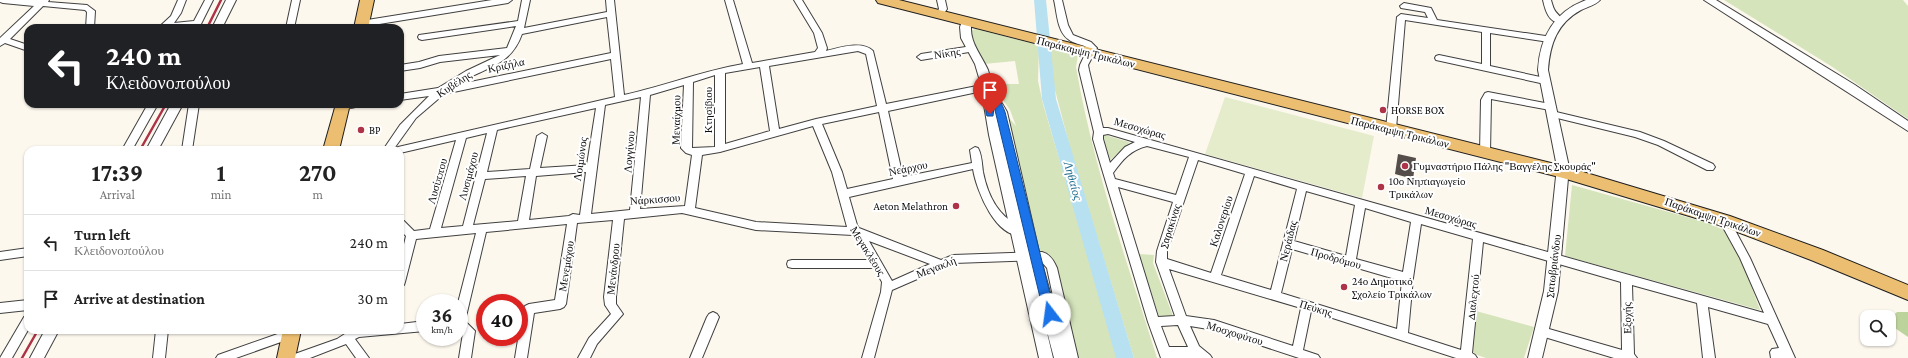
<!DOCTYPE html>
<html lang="en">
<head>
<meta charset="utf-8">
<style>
  body { margin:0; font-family:"Crimson Pro",serif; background:#f2f2f2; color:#222; height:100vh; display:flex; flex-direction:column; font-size:15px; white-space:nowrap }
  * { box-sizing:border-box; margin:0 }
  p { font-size:13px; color:#767676 }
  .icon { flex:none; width:22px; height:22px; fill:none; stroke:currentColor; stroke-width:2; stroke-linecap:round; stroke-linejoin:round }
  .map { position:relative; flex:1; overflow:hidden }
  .details { position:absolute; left:24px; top:146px; width:380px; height:188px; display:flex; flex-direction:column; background:#fff; border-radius:12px; box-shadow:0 1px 3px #0004 }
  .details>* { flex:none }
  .hud { position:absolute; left:24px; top:24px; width:380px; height:84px; border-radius:12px; box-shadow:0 1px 3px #0004; background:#202124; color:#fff; overflow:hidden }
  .fabs { position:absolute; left:1860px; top:310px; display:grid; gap:8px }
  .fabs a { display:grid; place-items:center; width:36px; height:36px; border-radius:8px; background:#fff; box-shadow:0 1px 3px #0004; font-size:20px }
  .speed { position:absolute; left:416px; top:294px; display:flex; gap:8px; font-size:20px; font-weight:700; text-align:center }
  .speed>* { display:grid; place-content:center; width:52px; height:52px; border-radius:50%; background:#fff; box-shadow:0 1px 3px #0004; line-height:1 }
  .speed small { font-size:10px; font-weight:400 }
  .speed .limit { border:6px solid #d22; background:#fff; color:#111 }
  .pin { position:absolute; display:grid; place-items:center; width:34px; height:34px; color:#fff; margin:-41px -17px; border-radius:50% 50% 50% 0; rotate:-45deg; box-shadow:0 0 4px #0007 }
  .pin .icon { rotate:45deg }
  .me { position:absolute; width:44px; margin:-22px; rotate:345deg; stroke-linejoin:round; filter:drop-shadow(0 0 3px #0008) }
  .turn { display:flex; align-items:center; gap:14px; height:84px; padding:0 16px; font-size:18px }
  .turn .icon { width:52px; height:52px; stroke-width:2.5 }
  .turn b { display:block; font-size:28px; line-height:34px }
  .eta { display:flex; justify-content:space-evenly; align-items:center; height:68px; text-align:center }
  .eta b { font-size:24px; font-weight:700; line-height:28px }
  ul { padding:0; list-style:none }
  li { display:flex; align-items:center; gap:12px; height:56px; padding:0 16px; border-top:1px solid #e0e0e0 }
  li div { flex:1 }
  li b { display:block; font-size:15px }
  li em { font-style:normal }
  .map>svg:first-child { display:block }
  .green { fill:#d5e4bb }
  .forest { fill:#bcd39c }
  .pitch { fill:#e5eccc }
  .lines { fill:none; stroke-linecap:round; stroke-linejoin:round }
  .river { fill:#b7e1f0; fill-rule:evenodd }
  .building { fill:#544d4a }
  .minor-casing { stroke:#404040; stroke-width:2 }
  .tertiary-casing { stroke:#404040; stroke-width:2 }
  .primary-casing { stroke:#1e1e1e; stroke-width:2 }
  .minor { fill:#fff; fill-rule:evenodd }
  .tertiary { fill:#fff; fill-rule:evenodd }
  .primary { fill:#ebbe71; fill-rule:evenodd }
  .rail { stroke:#ae3348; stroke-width:2.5 }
  .route { fill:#1a73e8; stroke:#114b97 }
  .poi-dot { fill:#ae3348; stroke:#fff; stroke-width:1.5 }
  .labels { text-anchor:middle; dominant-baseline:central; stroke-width:4; stroke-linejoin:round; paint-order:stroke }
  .street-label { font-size:11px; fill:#0d0d0d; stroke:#fff }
  .poi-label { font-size:11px; fill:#0d0d0d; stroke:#fff; text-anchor:start }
  .water-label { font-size:12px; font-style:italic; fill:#236f91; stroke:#fff }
</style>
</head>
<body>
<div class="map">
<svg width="1908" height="358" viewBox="0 0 1908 358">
  <rect width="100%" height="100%" fill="#fdf8ee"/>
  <!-- green -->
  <g class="green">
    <path d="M1724 0H1903L1908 6V119L1831 66Z"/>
    <path d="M976 29 1039 45 1038 81 1043 104 1118 358H1076L1051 256 1040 251 1005 113 1016 126 1010 110 992 84H1019L1015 61 984 64 974 46 969 31Z"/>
    <path d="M1049 48 1078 55 1076 67C1093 166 1127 262 1157 358H1134L1071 151 1050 71Z"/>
    <path d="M1105 135 1129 142V143L1110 160 1102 136Z"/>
    <path d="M1572 185 1708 223 1726 231 1741 259 1760 310 1565 256Z"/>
    <path d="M1139 254 1154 255 1153 263 1173 316 1159 317Z"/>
    <path d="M1476 311 1534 327 1524 358H1486L1471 353Z"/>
  </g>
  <!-- forest -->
  <path class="forest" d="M1897 312H1908V337L1889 324V320Z"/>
  <!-- pitch -->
  <path class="pitch" d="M1225 97 1374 136 1362 198 1205 154Z"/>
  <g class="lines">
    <!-- river -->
    <path class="river" d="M1034 0H1046L1056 99 1134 358H1116L1042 99Z"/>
  </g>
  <!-- building -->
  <path class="building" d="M1398 154 1416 158 1413 179 1395 174Z"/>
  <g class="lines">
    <defs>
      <g id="minor">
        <path d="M0 0H49L48 2 87 5 95 11 94 28H86L87 12 85 10 43 6 10 39 28 45V51L5 43 0 46V38L34 6 3 3 0 2Z"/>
        <path d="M178 0H186L181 13 174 23 194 21 205 0H213L199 28H158L171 16Z"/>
        <path d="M292 0H300L294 28H286Z"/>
        <path d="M492 0H512L508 3 361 27 357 24 361 21Z"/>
        <path d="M522 0H530L524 28 607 12 606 0H614L624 95C665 86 702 71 743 64L725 0H733L752 63 815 52 818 48 814 33 794 0H802L822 33 827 48 826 51C839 48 862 40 873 51L886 104 987 84 990 85 992 87 990 89 987 90 888 111 903 177 972 163 970 150 975 147 978 148C982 155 982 165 983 172 988 197 1000 220 1025 228L1026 231 1025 234C997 243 976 189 973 169L849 197 857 225 859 228 941 260 953 255 1042 252C1050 254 1054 261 1057 268L1078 358H1066L1047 268 1040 260 954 263 892 290 874 358H862L881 292 882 282 874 268H792L788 267 787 264 788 261 792 260H870L860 244 853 235 756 230 682 213 624 219 616 297V304L623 314 597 344 590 358H578L589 338 611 314 605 305 604 297 613 220 577 223 566 304 564 307 560 309 534 313 527 358H515L523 309 525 306 529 304 555 300 567 224 486 232 465 321 475 331 471 358H459L463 333 459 330 458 303 476 233 416 239 405 282 404 285 400 286V261L406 236 400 230V220L404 221 414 231 430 229 456 140 400 153V150H393L398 147 615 97 611 59 444 94 416 118 393 150H383L400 125 429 96 400 100V94L438 88 466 71 500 55 440 62 420 68 400 71V65L419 62 439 56 507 48 516 26 422 40 419 39 418 37 419 35 518 21ZM607 17 611 53 456 85C483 67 510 68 522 34ZM858 51 866 54 877 106 816 119 779 129 769 66ZM760 67 770 131 725 144V73ZM715 75V147L692 148 693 82ZM684 85 681 148 686 153 692 155 685 206 640 209 650 95ZM641 97 630 210 591 214 605 105ZM596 108 587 165 540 168 547 136 542 133 537 136 530 169 487 172 497 130ZM879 112 893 179 847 189 842 172 822 124ZM813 126 832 172 847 227 756 222 695 208 702 155 720 152ZM487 133 463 226 441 228 466 138ZM586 172 580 215 573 214 569 216 529 220 536 176ZM526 176 518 221 473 225 485 179ZM869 241 930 264 892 281Z"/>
        <path d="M937 0H945L947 9 942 16 939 17 935 14 939 9Z"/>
        <path d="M1054 0H1062L1068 25 1073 35 1091 42 1097 48 1088 65 1089 70 1103 128H1108L1764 313 1740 258 1719 220 1720 217H1728L1750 258 1795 358H1783V357V358H1771L1770 352 1772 349 1779 348 1768 324 1708 307 1715 358H1703L1697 303 1632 285 1634 354 1637 358H1614L1538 335 1536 332 1538 329 1542 327 1622 350 1621 282 1483 242 1472 353 1475 355 1477 358H1456L1311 311 1303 350 1318 355 1320 358H1299L1214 330 1190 326 1199 346 1210 355 1212 358H1161L1148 322 1093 139 1094 132 1079 70 1080 65 1088 48C1082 44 1074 44 1068 39 1057 31 1057 12 1054 0ZM1108 134 1135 142 1125 147 1110 163 1103 139V135ZM1147 146 1189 157 1176 195 1115 179 1113 173C1123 159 1131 150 1147 146ZM1198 160 1245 174 1211 273 1167 259V251ZM1254 176 1297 189 1271 290 1221 275ZM1118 187 1173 202 1157 251 1156 262 1175 316 1158 317ZM1306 191 1355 205 1346 256 1294 241ZM1365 208 1411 222 1403 272 1356 259ZM1421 224 1473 239 1461 350 1408 333 1413 278ZM1292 249 1402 281 1397 329 1281 293ZM1169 269 1301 308 1293 346 1214 320 1186 316ZM1178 325 1188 347H1169L1161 326Z"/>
        <path d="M1543 0H1551C1555 14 1555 10 1563 20L1562 22C1549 25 1545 9 1543 0Z"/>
        <path d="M1404 3 1431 8 1437 20 1552 37 1553 39 1552 41 1549 42 1490 33V66L1545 78 1550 81 1545 84 1436 60 1435 58 1436 56 1439 55 1482 64V32L1405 20 1396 129 1394 131H1388L1386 129 1397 17 1401 14 1428 18 1425 12 1401 8 1400 6Z"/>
        <path d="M972 46 976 49 975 51 921 60 917 57 921 54Z"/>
        <path d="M1488 92 1550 104 1555 107 1550 110 1491 99 1490 153 1485 156 1480 153 1481 100 1485 93Z"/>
        <path d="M148 104H158L132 150H122Z"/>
        <path d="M189 104H199L192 150H182Z"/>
        <path d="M339 104H360C356 109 345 109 340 107Z"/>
        <path d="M1552 111 1640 132 1664 141 1713 164 1715 167 1713 170H1707L1658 145 1635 137 1549 116 1547 114 1549 112Z"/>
        <path d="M28 248V256L0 260V252Z"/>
        <path d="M28 300V310L0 313V303Z"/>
        <path d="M713 312 717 314 719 317 702 358H690L707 317 709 314Z"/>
        <path d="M28 315V330L12 358H0L24 317Z"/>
        <path d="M425 321V331L359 337 355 339 369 358H356L346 344 310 358H290L292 355 337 339 351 330H400V324Z"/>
        <path d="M156 330H168L165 358H153Z"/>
        <path d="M289 330 295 331 297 334 295 337 236 358H216L218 355Z"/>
      </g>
      <g id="tertiary">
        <path d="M226 0H236L222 28H212Z"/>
        <path d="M1586 0H1600C1596 5 1587 7 1581 10 1557 23 1550 44 1548 70L1569 167 1558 291 1542 358H1528L1544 291 1557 167 1538 70C1540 37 1554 12 1586 0Z"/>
        <path d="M1704 0H1716L1855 85 1908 121V131Z"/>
        <path d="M967 18 972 21C967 40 981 54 988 70 990 76 991 85 994 91 998 98 1003 104 1007 112L1040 256 1068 358H1054L1043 316 1053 358H1039L989 135 980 81 975 64 961 38 960 27 962 21Z"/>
        <path d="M171 104H183L158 150H146Z"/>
        <path d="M45 330H59L44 358H30Z"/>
      </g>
      <g id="primary">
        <path d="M360 0H374L368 28H354Z"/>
        <path d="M876 0H899L1563 166 1730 216 1823 250 1908 285V300L1811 260 1719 225 1563 178 878 3Z"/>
        <path d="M336 104H350L339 150H323Z"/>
        <path d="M283 330H301L295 358H277Z"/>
      </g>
    </defs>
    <!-- minor casing -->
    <use href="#minor" class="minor-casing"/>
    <!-- tertiary casing -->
    <use href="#tertiary" class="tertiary-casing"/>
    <!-- primary casing -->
    <use href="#primary" class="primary-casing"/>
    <!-- minor -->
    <use href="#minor" class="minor"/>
    <!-- tertiary -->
    <use href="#tertiary" class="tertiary"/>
    <!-- primary -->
    <use href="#primary" class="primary"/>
    <!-- rail -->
    <g class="rail">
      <path d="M207 28 221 0"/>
      <path d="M140 150 166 104"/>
      <path d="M22 358 38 330"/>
    </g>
  </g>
  <!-- route -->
  <path class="route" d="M989 89C997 92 1002 104 1005 112L1055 314 1050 318 1044 314 994 106 993 116H987L986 114 985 92Z"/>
  <!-- markers -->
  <g class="poi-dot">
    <circle cx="1383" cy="110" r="4"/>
    <circle cx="361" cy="130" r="4"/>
    <circle cx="1405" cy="166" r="4"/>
    <circle cx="1381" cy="187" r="4"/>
    <circle cx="956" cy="206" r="4"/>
    <circle cx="1344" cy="287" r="4"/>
  </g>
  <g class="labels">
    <!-- street labels -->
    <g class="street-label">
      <text transform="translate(1086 52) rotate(14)">Παράκαμψη Τρικάλων</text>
      <text transform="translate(947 53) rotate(-9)">Νίκης</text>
      <text transform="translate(506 65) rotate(-12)">Κριζήλα</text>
      <text transform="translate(454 84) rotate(-33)">Κυβέλης</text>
      <text transform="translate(708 110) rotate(-90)">Κτησίβιου</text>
      <text transform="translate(676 120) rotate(-89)">Μεναίχμου</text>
      <text transform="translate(1140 128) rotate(16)">Μεσοχώρας</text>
      <text transform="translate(1400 132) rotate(14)">Παράκαμψη Τρικάλων</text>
      <text transform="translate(629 152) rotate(-85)">Λογγίνου</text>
      <text transform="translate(580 159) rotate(-82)">Λοιμώνος</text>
      <text transform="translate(908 168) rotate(-12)">Νεάρχου</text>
      <text transform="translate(468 176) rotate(-75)">Λυσιμάχου</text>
      <text transform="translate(437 181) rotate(-74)">Λυσίππου</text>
      <text transform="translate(655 199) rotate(-4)">Νάρκισσου</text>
      <text transform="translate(1451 217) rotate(16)">Μεσοχώρας</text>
      <text transform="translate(1713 217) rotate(19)">Παράκαμψη Τρικάλων</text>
      <text transform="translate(1221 221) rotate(-72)">Καλονερίου</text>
      <text transform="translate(1170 226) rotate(-72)">Σαρακίνας</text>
      <text transform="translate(1288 241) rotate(-76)">Νεράιδας</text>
      <text transform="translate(868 251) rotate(58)">Μεγακλέους</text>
      <text transform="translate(1336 258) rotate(16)">Προδρόμου</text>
      <text transform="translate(566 266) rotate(-81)">Μενεμάχου</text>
      <text transform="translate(1553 266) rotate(-83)">Σατωβριάνδου</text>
      <text transform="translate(936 267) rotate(-21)">Μεγακλή</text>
      <text transform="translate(613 269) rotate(-84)">Μενάνδρου</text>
      <text transform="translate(1473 297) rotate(-84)">Διαλεχτού</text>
      <text transform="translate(1316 308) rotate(17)">Πεύκης</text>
      <text transform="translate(1627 318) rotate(-91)">Εξοχής</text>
      <text transform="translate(1235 333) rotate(17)">Μοσχοφύτου</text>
    </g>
    <!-- poi labels -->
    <g class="poi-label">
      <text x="1391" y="110">HORSE BOX</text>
      <text x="369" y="130">BP</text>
      <text x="1413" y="166">Γυμναστήριο Πάλης "Βαγγέλης Σκουράς"</text>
      <text x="1389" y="181">10ο Νηπιαγωγείο<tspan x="1389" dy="13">Τρικάλων</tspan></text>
      <text x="948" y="206" text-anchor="end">Aeton Melathron</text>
      <text x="1352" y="281">24ο Δημοτικό<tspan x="1352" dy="13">Σχολείο Τρικάλων</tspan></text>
    </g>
    <!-- water labels -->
    <g class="water-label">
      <text transform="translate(1073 181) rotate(74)">Ληθαίος</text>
    </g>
  </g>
</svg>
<div class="fabs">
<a><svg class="icon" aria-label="search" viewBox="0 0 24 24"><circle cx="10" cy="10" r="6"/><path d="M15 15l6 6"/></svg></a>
</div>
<div class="speed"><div>36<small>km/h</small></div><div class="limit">40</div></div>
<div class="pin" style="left:990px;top:114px;background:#d93025"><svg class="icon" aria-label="arrive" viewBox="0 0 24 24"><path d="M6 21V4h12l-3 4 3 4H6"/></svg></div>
<svg class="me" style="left:1050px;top:314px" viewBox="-20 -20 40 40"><circle r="19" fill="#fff"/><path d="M0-13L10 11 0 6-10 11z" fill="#1a73e8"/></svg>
<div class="hud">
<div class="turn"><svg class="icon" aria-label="left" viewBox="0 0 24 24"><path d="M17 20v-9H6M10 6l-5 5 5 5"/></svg><div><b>240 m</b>Κλειδονοπούλου</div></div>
</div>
<section class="details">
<div class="eta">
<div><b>17:39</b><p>Arrival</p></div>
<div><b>1</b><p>min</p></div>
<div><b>270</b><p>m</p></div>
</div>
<ul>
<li><svg class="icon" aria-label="left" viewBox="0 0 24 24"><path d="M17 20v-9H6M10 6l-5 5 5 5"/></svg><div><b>Turn left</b><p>Κλειδονοπούλου</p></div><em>240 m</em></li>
<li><svg class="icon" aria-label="arrive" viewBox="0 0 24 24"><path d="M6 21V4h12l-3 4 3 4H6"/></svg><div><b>Arrive at destination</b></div><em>30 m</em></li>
</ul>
</section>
</div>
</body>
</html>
